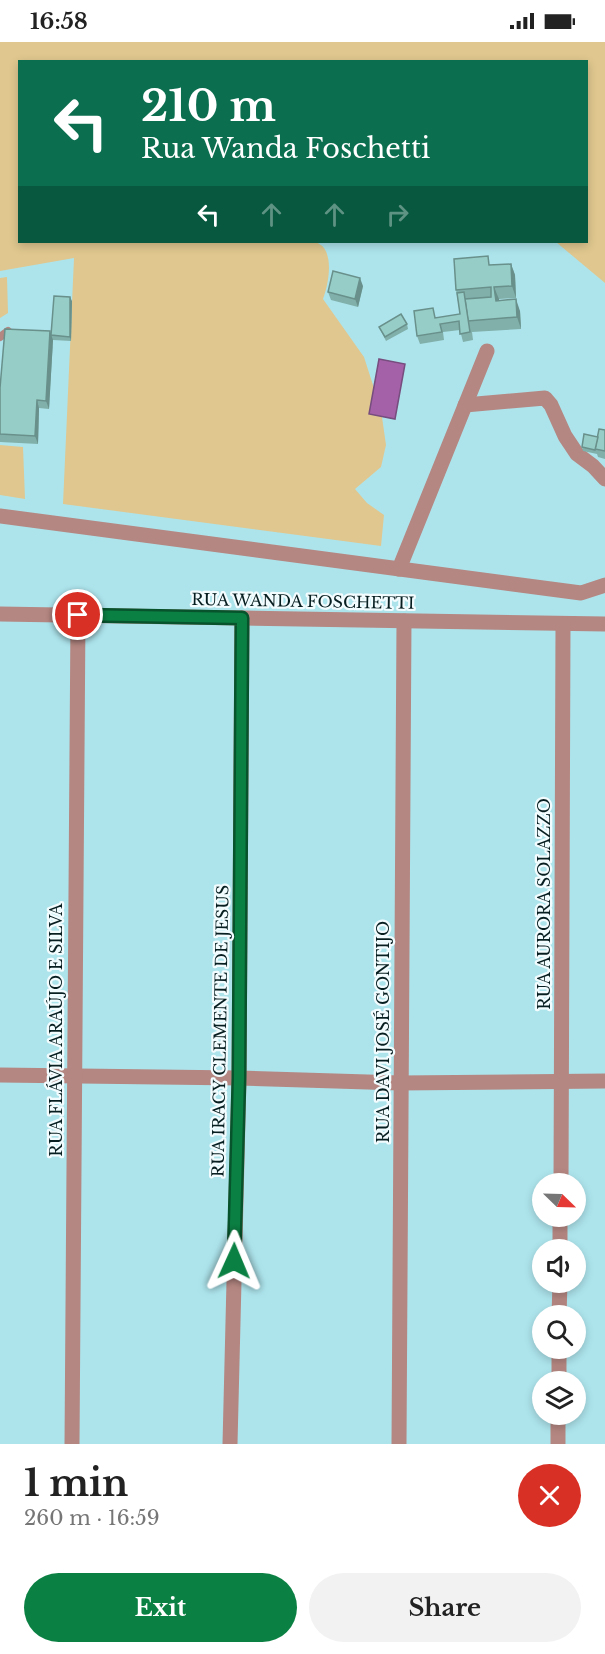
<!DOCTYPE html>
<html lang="en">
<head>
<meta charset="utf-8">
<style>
  body { margin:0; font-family:"Libre Baskerville",serif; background:#f2f2f2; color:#222; height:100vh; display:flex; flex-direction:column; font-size:22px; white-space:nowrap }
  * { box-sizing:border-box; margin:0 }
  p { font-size:20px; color:#767676 }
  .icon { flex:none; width:33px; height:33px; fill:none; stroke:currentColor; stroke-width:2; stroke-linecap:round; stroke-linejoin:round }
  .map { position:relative; height:1402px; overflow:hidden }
  .sheet { display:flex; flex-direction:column; background:#fff; flex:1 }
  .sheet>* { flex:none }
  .hud { position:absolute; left:18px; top:18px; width:570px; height:183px; border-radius:0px; box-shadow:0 3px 9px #0003; background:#0b6e4f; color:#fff; overflow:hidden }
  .needle { width:39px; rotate:113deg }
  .controls { position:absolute; left:532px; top:1131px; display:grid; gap:12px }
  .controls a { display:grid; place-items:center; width:54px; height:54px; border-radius:50%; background:#fff; box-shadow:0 3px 9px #0003; font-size:30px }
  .pin { position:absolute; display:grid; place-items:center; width:51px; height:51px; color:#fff; margin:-26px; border:3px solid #fff; border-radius:50%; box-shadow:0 2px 6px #0007 }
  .me { position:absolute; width:66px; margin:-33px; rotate:1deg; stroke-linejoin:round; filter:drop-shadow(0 0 4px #0008) }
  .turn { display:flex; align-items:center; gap:21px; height:126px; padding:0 24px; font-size:27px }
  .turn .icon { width:78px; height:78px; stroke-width:2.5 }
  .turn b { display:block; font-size:42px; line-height:51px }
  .lanes { display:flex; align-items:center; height:57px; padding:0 24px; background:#0003; justify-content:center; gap:30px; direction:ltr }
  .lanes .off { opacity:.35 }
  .round { display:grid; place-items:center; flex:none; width:63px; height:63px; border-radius:32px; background:#f2f2f2 }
  .overview { display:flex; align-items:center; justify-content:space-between; height:102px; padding:0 24px }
  h1 { font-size:36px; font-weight:700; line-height:45px }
  .button { display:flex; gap:12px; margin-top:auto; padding:12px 24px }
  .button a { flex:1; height:69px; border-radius:36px; background:#0b8043; color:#fff; font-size:24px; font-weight:700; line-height:69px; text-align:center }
  .button a+a { background:#f2f2f2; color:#222 }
  .status { display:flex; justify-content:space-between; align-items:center; height:42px; padding:0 30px; background:#fff; direction:ltr }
  .status svg { height:16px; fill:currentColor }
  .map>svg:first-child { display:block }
  .green { fill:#e0c78f }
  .water { fill:#a561a7; stroke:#764d7e; stroke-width:1.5 }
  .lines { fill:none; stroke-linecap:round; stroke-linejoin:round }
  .lane { stroke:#b58782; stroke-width:8 }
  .street { stroke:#b58782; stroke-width:15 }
  .wall { fill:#81b0aa }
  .shaded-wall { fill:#69908b }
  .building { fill:#96cdc6; stroke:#69908b; stroke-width:1.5 }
  .route-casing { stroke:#07532c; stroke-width:15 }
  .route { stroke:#0b8043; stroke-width:10 }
  .labels { text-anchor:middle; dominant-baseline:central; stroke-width:4.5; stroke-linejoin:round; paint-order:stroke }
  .street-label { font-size:16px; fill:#071e20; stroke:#f2fcfe }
</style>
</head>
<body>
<div class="status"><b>16:58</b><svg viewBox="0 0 49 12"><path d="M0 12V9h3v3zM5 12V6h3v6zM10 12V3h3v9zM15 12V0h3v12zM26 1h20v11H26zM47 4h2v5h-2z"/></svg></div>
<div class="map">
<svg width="605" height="1402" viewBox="0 0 605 1402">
  <rect width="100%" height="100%" fill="#ade4ec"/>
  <!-- green -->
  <g class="green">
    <path d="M0 0H605V241L556 200H586V20H20V200H316C319 202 322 203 324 206 333 219 328 243 323 257L364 315 381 368 386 403 381 425 355 447 367 461 384 473 381 504 63 462 74 216 0 229Z"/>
    <path d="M7 235 8 271 0 276V236Z"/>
    <path d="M0 403 23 405 25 457 0 453Z"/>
  </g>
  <!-- water -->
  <path class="water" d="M379 317 405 322 395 377 369 372Z"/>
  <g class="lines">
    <!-- lane -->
    <path class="lane" d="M0 295 8 289"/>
    <!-- street -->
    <g class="street">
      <path d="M465 363 545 356 551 363 565 394 577 412 593 424 605 437"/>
      <path d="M0 474 581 551 605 543"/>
      <path d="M399 527 487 309"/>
      <path d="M0 572 605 582"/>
      <path d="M0 1033 239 1036 400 1041 605 1039"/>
      <path d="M561 1142 563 582"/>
      <path d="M560 1208V1174"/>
      <path d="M559 1274 560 1240"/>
      <path d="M559 1340V1306"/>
      <path d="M72 1402 78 573"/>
      <path d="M230 1402 239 1036 242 576"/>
      <path d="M399 1402 404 579"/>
      <path d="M558 1402V1372"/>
    </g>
  </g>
  <!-- wall -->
  <g class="wall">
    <path d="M511 222 515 233 516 256 499 257V259L520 269 521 287 472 290 473 298 463 300 460 288 443 290 444 298 420 302 417 294 460 272 456 248 492 223Z"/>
    <path d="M363 244 358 265 331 258 328 250Z"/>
    <path d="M72 259 71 299 53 298 49 367 39 366 38 402 0 400V346L50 289 51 293Z"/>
    <path d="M407 282 408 287 386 299 379 285Z"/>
    <path d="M605 388V417L598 415 597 412 583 409 582 405 598 395Z"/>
  </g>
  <!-- shaded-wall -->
  <g class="shaded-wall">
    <path d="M511 222 515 233 516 256 512 244Z"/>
    <path d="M360 236 363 244 358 265 355 257Z"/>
    <path d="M494 245 499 257 500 271 496 259Z"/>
    <path d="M70 255 72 259 71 299 70 295Z"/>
    <path d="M516 257 520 269 521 287 517 275Z"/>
    <path d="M50 289 53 298 49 367 46 359Z"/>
    <path d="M37 358 39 366 38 402 35 394Z"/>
  </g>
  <!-- building -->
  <g class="building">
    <path d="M488 214 489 223 511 222 512 244 494 245 496 259 516 257 517 275 468 279 465 257 491 255V245L456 248 454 217Z"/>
    <path d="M333 229 360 236 355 257 328 250Z"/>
    <path d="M464 250 465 257 470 290 460 292 459 279 440 282 442 290 417 294 414 269 433 266 435 276 460 272 457 251Z"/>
    <path d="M54 254 70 255V295L51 293Z"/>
    <path d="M401 272 407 282 385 295 379 285Z"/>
    <path d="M5 287 50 289 46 359 37 358 35 394 0 392V346Z"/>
    <path d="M599 387 605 388V409L595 407Z"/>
    <path d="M584 392 598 395 595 408 582 405Z"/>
  </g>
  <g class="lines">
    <defs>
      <path id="route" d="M78 573 242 576 239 1036 234 1219"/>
    </defs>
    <!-- route casing -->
    <use href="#route" class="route-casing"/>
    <!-- route -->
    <use href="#route" class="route"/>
  </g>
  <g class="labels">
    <!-- street labels -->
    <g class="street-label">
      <text transform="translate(303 559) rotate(1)">RUA WANDA FOSCHETTI</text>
      <text transform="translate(544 862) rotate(-90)">RUA AURORA SOLAZZO</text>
      <text transform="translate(56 988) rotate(-90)">RUA FLÁVIA ARAÚJO E SILVA</text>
      <text transform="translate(220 989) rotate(-89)">RUA IRACY CLEMENTE DE JESUS</text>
      <text transform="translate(383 990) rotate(-90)">RUA DAVI JOSÉ GONTIJO</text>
    </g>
  </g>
</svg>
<div class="controls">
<a><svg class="needle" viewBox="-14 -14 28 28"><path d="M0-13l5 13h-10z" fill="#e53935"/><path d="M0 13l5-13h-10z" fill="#767676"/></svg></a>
<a><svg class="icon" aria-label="sound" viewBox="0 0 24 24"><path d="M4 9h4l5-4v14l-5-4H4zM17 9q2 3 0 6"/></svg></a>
<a><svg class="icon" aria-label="search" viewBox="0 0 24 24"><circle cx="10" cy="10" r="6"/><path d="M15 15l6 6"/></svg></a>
<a><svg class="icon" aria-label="layers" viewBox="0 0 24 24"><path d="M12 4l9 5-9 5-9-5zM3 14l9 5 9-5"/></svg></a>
</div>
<div class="pin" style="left:78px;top:573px;background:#d93025"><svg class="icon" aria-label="arrive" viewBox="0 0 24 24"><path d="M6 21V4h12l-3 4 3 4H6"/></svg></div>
<svg class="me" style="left:234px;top:1219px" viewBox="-20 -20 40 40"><path d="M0-17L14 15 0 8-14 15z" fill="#0b8043" stroke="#fff" stroke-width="4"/></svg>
<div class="hud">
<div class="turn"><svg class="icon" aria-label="left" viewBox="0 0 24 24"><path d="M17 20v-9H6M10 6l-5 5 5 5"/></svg><div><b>210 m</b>Rua Wanda Foschetti</div></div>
<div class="lanes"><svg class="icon" aria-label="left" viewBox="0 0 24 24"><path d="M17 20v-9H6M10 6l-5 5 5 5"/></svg><svg class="icon off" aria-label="ahead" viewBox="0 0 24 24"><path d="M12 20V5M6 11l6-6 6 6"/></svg><svg class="icon off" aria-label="ahead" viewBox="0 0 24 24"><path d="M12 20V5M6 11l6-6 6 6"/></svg><svg class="icon off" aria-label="right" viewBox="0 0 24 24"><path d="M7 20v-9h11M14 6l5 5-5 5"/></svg></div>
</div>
</div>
<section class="sheet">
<div class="overview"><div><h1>1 min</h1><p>260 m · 16:59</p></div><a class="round" style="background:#d93025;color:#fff"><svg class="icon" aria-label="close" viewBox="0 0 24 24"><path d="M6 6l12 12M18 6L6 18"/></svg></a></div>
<div class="button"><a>Exit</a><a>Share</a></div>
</section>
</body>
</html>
